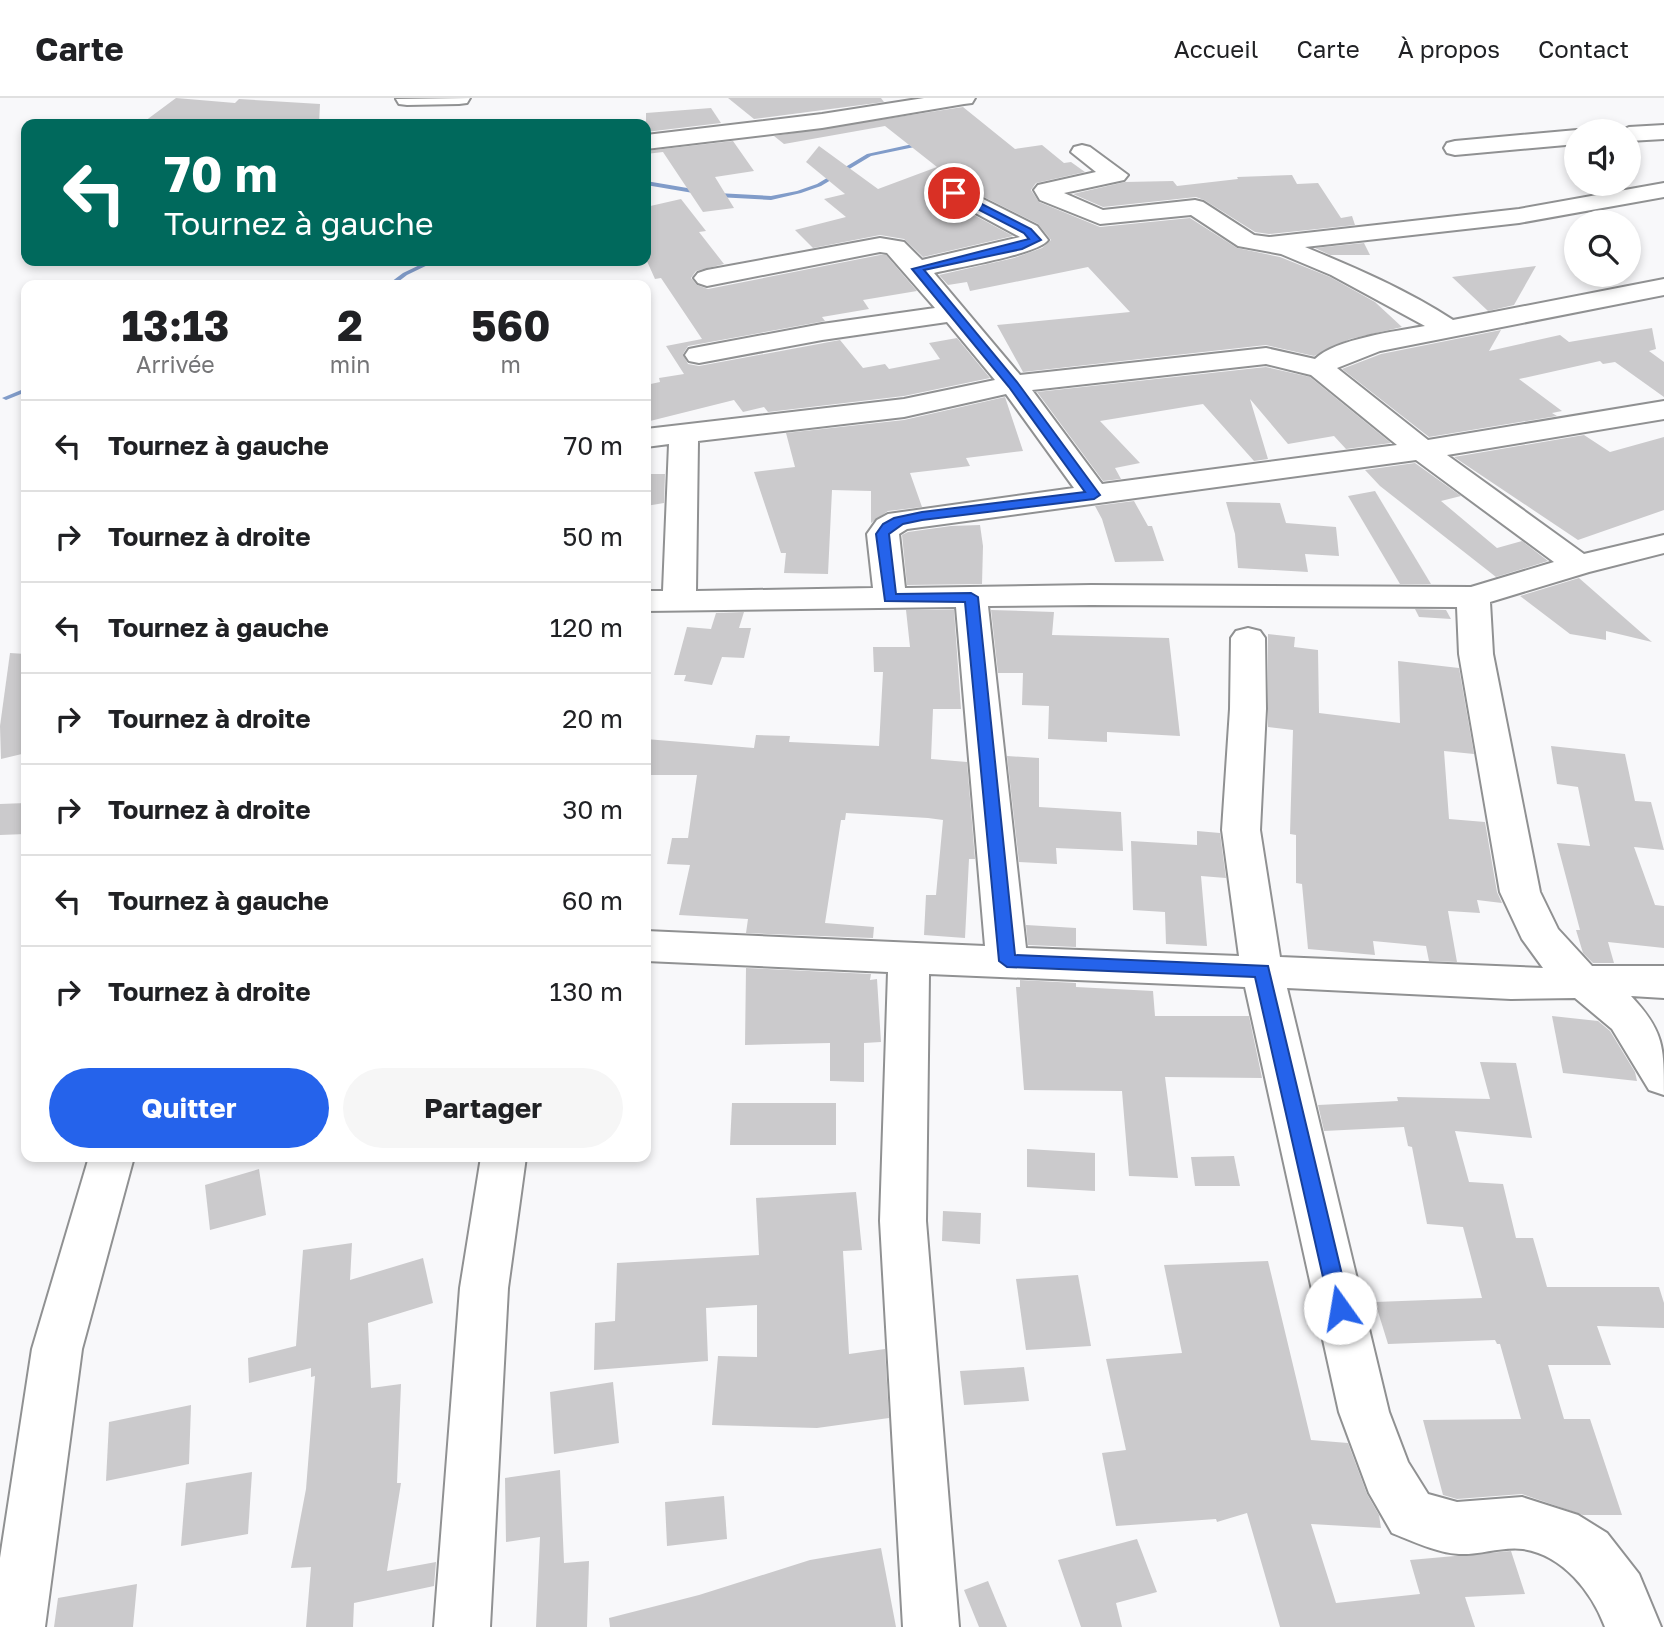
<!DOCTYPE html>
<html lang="fr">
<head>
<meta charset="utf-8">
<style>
  body { margin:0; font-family:"Golos Text",sans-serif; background:#f6f6f6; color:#202124; height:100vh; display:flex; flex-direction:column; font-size:26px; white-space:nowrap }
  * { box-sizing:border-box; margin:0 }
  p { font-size:23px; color:#757577 }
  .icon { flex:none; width:38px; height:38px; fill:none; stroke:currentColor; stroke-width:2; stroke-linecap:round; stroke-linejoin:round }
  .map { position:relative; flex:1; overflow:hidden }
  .drawer { position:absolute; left:21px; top:182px; width:630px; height:882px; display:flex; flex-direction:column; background:#fff; border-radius:14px; box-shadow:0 4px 10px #0003 }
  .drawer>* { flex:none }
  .hud { position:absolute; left:21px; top:21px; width:630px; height:147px; border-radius:14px; box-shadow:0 4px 10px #0003; background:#00695c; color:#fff; overflow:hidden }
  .controls { position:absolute; left:1564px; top:21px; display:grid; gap:14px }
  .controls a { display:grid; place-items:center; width:77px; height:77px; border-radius:50%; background:#fff; box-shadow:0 4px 10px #0003; font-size:35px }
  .pin { position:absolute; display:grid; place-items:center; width:60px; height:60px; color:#fff; margin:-30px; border:4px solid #fff; border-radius:50%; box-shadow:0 2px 7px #0007 }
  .me { position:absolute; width:77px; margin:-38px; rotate:347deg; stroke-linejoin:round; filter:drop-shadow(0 0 5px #0008) }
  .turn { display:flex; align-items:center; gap:24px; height:147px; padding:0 28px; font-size:32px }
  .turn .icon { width:91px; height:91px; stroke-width:2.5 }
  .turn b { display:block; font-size:49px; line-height:60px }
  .eta { display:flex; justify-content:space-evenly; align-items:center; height:119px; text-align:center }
  .eta b { font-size:42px; font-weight:700; line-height:49px }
  .primary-button { display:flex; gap:14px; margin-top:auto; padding:14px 28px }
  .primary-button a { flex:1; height:80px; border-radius:42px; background:#2563eb; color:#fff; font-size:28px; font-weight:700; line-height:80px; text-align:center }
  .primary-button a+a { background:#f6f6f6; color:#202124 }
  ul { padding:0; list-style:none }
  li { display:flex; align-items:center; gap:21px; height:91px; padding:0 28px; border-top:2px solid #e0e0e0 }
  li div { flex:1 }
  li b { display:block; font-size:26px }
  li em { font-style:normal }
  header { display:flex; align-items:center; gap:42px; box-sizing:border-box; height:98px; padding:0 35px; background:#fff; border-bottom:2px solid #e0e0e0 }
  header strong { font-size:33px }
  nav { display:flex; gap:38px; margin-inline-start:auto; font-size:24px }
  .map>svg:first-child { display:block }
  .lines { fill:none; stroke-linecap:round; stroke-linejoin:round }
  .stream { fill:#819cc9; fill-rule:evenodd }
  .building { fill:#cbcacc }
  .minor-casing { stroke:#909192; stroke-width:4 }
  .minor { fill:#fff; fill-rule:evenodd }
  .route { fill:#2563eb; stroke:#184099; stroke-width:2 }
</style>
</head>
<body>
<header>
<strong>Carte</strong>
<nav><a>Accueil</a><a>Carte</a><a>À propos</a><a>Contact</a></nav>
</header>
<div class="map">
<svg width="1664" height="1529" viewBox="0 0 1664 1529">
  <rect width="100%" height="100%" fill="#f8f8fa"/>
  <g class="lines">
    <!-- stream -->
    <g class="stream">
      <path d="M922 44 924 45V47L871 58 821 88 801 95 771 102 717 99 714 97 717 95 771 98 797 93 817 86 867 56Z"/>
      <path d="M646 83 699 92 702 94 699 96 646 87Z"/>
      <path d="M428 163H436L407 177 394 187H387L403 175Z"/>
      <path d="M26 290V294L6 302 2 300Z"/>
    </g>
  </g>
  <!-- building -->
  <g class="building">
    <path d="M176 0 235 5 239 1 320 6 319 26H141Z"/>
    <path d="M728 0H881L884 4 754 21Z"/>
    <path d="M963 9 1015 51 1042 47 1064 65 1071 64 1085 74 1036 85 1031 92 1039 104 1100 129 1190 120 1237 150 1280 159 1330 179 1375 204 1402 229 1350 241 1314 258 1266 247 1023 274 997 227 1130 214 1088 169 970 193 967 184 948 187 939 177 1014 160 1042 150 1051 142 1038 126 942 78 932 79 927 85 931 94 1013 138 923 159 904 141 880 137 813 150 795 132 846 119 824 101 845 96 806 64 819 48 878 91 937 69 885 28 784 46 774 38Z"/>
    <path d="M711 10 721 25 646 34V15Z"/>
    <path d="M733 43 754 73 715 79 734 110 703 114 663 54 646 56V53Z"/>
    <path d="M1292 77 1297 86 1318 85 1341 120 1352 118 1355 127 1269 136 1255 134 1204 102 1196 99 1103 109 1073 96 1125 84 1173 83 1177 88 1238 81 1237 79Z"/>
    <path d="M681 101 706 133 699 134 724 166 696 173 691 180 697 187 708 191 880 157H886L917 193 863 202 869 211 822 219 825 223 688 248 683 256 688 266 699 268 840 242 863 270 885 266 889 271 940 261 929 245 957 240 990 280 904 298 768 314 764 309 743 314 734 302 646 324V287L660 284 659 280 684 276 666 248 702 241 661 180 655 181 646 161V109Z"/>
    <path d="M1364 145 1370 157H1330L1315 150Z"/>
    <path d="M1536 168 1514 207 1488 213 1452 179Z"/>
    <path d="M1652 230 1656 251 1649 253 1664 264V299L1615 264 1603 266 1600 263 1519 281 1562 313 1552 315 1557 318 1429 339 1342 271 1381 256 1501 232 1489 253 1560 237 1569 244Z"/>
    <path d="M1266 269 1310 279 1391 345 1346 351 1334 338 1288 346 1250 301 1268 361 1254 363 1203 306 1100 323 1140 365 1115 370 1121 381 1103 383 1037 294Z"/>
    <path d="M1005 299 1023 353 966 360 970 368 910 375 922 409 888 413 871 425V393L832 392 828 476 784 475 786 455H781L754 374 795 369 786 335 904 322Z"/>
    <path d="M1584 337 1610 354 1664 339V412L1578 442 1454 359Z"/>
    <path d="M1415 365 1461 398 1441 403 1497 450 1522 443 1548 463 1496 479 1380 388 1365 372Z"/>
    <path d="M646 376H665L664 405 646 408Z"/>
    <path d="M1375 393 1431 486H1400L1348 398Z"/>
    <path d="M1134 403 1148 428H1152L1164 463 1115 464 1102 421 1095 408Z"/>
    <path d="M1226 404 1280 405 1286 425 1336 429 1339 458 1305 456 1308 474 1238 470 1235 436Z"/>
    <path d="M980 427 983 448 982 486 907 487 902 437 908 434 951 428Z"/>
    <path d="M1579 480 1652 544 1606 533V542L1570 536 1520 498Z"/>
    <path d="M1415 511 1446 512 1451 521 1419 519Z"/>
    <path d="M906 512H954L961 611H933L931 661 967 664 975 761H969L965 840 924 837 926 797H936L943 722 928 720 846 715 845 722H841L825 825 874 829 873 840 746 835 748 821 679 817 690 767 667 766 672 740H688L697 677H646V641L754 650 756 637 790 638 789 644 879 648 883 574H874L873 549H910Z"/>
    <path d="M991 512 1054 514 1052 537 1169 540 1180 638 1107 634V644L1048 641 1049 608 1022 607 1023 575H998Z"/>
    <path d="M744 514 739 530H751L744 560 722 559 712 587 684 583 686 577H674L687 529 711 531 716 515Z"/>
    <path d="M1268 536 1295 539 1294 549 1318 552 1319 615 1400 625 1398 563 1459 570 1474 656 1444 653 1449 721 1485 724 1497 794 1502 805 1477 802 1480 815 1448 813 1457 864 1429 863 1426 848 1373 843 1375 857 1308 851 1302 786 1296 785V737L1290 736 1293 632 1268 629Z"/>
    <path d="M10 555 26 556V655L1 661 0 628Z"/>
    <path d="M1551 648 1625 656 1635 703 1651 704 1664 752 1634 749 1655 807 1664 808V850L1608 844 1614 865H1593L1583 855 1576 832H1580L1557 745 1590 748 1578 689 1557 686Z"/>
    <path d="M1007 658 1039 660V709L1121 714 1123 753 1056 750 1057 766 1019 764Z"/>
    <path d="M26 705V736L0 737V706Z"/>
    <path d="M1197 733 1220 735 1226 780 1201 778 1207 848 1166 846 1165 814 1133 812 1131 743 1197 747Z"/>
    <path d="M1026 827 1076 830V849L1028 847Z"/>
    <path d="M746 870 871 876 870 882 877 881 881 944 864 945V984L830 983V945L745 947Z"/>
    <path d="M1020 882 1076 885V889L1153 893 1155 918H1249L1262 980 1165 979 1178 1080 1129 1078 1122 993 1024 992 1016 889H1020Z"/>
    <path d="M1552 918 1598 923 1610 933 1635 974 1637 983 1563 975Z"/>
    <path d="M1480 964 1516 965 1532 1040 1455 1033 1469 1084 1503 1086 1516 1140H1533L1547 1189H1659L1664 1205V1230L1597 1228 1611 1267H1548L1564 1321H1590L1622 1417H1583L1522 1396 1457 1401 1443 1397 1423 1322 1521 1321 1500 1246H1497L1495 1242 1388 1246 1375 1204 1482 1200 1463 1129 1427 1126 1412 1049 1408 1048 1404 1029 1324 1033 1318 1007 1398 1003 1397 999 1490 1001Z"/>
    <path d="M732 1005H836V1047H730Z"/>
    <path d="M1027 1051 1095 1055V1093L1027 1089Z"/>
    <path d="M1234 1058 1240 1088H1195L1191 1059Z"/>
    <path d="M259 1071 266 1117 210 1132 205 1087Z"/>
    <path d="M856 1094 862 1152 843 1153 849 1256 885 1251 889 1320 817 1330 712 1327 718 1258 757 1259V1207L706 1210 708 1263 594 1272 595 1225 615 1223 617 1165 759 1157 756 1100Z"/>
    <path d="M943 1113 981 1115 980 1146 942 1143Z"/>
    <path d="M352 1145 350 1182 423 1160 433 1205 368 1225 371 1290 401 1286 397 1385H401L387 1473 436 1464 434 1488 354 1505 353 1529H306L311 1469 291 1470 306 1391 315 1278 311 1279V1270L249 1285 248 1260 296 1248 303 1152Z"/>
    <path d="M1268 1163 1311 1342 1348 1345 1367 1396 1379 1417 1381 1430 1311 1426 1336 1505 1420 1496 1410 1462 1511 1453 1525 1496 1465 1499 1475 1529H1280L1247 1415 1217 1424 1216 1421 1116 1428 1102 1355 1126 1352 1106 1261 1182 1255 1164 1167Z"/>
    <path d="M1078 1177 1091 1248 1026 1252 1016 1181Z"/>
    <path d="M1024 1269 1029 1303 964 1307 960 1273Z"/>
    <path d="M613 1284 619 1345 554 1356 550 1294Z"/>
    <path d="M191 1307 189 1366 106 1383 109 1324Z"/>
    <path d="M560 1372 564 1465 589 1463 587 1529H536L540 1439 506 1444 505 1380Z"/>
    <path d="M252 1374 248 1436 181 1448 186 1385Z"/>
    <path d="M724 1398 727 1441 667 1448 665 1404Z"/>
    <path d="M1137 1441 1157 1494 1116 1505 1122 1529H1081L1058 1462Z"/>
    <path d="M881 1450 896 1529H610L609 1520 699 1497 810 1462Z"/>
    <path d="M988 1483 1007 1529H979L964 1492Z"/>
    <path d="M137 1486 133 1529H54L58 1500Z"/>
  </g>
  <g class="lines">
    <defs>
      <g id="minor">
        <path d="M470 0 467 5 459 6 407 7 399 6 396 1Z"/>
        <path d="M924 0H975L972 5 964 6 822 30 646 51V37L822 16Z"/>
        <path d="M1664 27V41L1629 43V33H1620L1629 29Z"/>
        <path d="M1577 32 1581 33H1577V46L1455 57 1447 55 1444 50 1447 45 1455 43Z"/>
        <path d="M1082 47 1090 49 1128 77 1124 82 1064 95 1103 112 1195 102 1203 104 1254 137 1269 139 1519 111 1664 85V99L1519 125 1305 149C1356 170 1407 192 1453 222L1664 181V197L1380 253 1337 270 1428 342 1664 303V321L1447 357 1584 456 1664 437V455L1589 474 1490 504 1493 556 1540 794 1558 831 1592 868H1664V900L1631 898C1664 933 1664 949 1664 997L1649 992 1612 931 1575 900 1511 901 1287 890 1389 1314 1408 1364 1428 1396 1457 1404 1522 1399 1578 1417 1607 1435 1639 1476 1661 1529H1605C1592 1494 1563 1457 1523 1451 1503 1448 1480 1457 1459 1456 1438 1455 1412 1443 1392 1435L1369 1395 1339 1314 1245 889 929 876 926 1123 959 1529H903L880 1123 888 874 646 863V833L985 848 956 509 646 513V493H663L669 346 646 349V331L904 301 995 282 947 224 822 242 699 265 689 263 685 257 689 251 699 249 822 226 935 210 887 155 880 154 707 188 698 185 694 180 698 175 707 172 880 140 904 144 922 162 1020 139 933 92 929 87 933 82 941 80 1037 128 1048 142C1039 156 954 170 934 175L1020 277 1266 250 1315 261C1335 241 1397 233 1425 228L1331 177 1281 156 1238 148 1191 117 1100 126 1040 102 1034 92 1038 87 1096 74 1071 54 1074 49ZM1266 266 1311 277 1397 347 1102 386 1032 292ZM1006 296 1074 390 888 416 877 422 867 436 873 490 696 493 698 343 904 319ZM1416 362 1554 464 1471 489 1091 487 905 490 899 436 907 431ZM1091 507 1457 509 1459 556 1500 794 1522 841 1543 870 1280 859 1260 732 1266 611 1265 540 1260 533 1248 530 1236 533 1231 540 1230 611 1222 732 1239 858 1026 850 988 508Z"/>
        <path d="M89 1059H134L82 1251 45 1529H0V1460L32 1251Z"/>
        <path d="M481 1059H526L508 1190 490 1529H434L460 1190Z"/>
      </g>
    </defs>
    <!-- minor casing -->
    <use href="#minor" class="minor-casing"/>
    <!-- minor -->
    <use href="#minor" class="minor"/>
  </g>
  <!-- route -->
  <path class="route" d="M954 92 1031 131 1041 142 1022 151 924 172 1017 284 1100 397 1094 401 922 422 903 426 889 436 896 496 971 495 978 499 1015 857 1268 868 1350 1210 1347 1216 1340 1219 1333 1216 1330 1210 1255 879 1007 869 999 863 965 504 885 503 876 436 883 426 894 420 922 414 1085 394 1009 289 912 171 1029 141 1024 135 950 97V93Z"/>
</svg>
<div class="controls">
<a><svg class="icon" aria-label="sound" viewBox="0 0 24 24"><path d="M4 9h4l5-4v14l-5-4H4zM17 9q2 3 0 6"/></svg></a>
<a><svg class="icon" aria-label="search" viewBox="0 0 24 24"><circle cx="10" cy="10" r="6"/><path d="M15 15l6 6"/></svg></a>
</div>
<div class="pin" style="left:954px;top:95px;background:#d93025"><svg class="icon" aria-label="arrive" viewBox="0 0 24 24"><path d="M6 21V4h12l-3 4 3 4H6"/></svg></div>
<svg class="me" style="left:1340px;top:1210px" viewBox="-20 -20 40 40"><circle r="19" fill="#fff"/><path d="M0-13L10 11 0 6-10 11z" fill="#2563eb"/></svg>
<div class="hud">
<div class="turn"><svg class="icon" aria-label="left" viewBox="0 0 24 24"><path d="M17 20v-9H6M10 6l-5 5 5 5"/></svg><div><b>70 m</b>Tournez à gauche</div></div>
</div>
<section class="drawer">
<div class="eta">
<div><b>13:13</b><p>Arrivée</p></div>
<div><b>2</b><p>min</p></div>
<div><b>560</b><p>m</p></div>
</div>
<ul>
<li><svg class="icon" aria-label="left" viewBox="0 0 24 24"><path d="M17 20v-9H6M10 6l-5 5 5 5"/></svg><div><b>Tournez à gauche</b></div><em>70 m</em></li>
<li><svg class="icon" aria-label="right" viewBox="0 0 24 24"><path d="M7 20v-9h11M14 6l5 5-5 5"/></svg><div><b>Tournez à droite</b></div><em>50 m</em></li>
<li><svg class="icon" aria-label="left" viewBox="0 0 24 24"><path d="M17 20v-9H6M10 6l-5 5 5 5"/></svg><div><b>Tournez à gauche</b></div><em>120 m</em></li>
<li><svg class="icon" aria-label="right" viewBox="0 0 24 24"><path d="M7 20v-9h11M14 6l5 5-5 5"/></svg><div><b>Tournez à droite</b></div><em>20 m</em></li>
<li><svg class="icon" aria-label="right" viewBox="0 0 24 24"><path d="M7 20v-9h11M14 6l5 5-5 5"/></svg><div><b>Tournez à droite</b></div><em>30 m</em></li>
<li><svg class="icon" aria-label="left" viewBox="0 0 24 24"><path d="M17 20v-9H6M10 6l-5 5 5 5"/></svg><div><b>Tournez à gauche</b></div><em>60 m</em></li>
<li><svg class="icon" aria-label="right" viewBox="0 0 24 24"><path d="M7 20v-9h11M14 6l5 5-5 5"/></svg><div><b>Tournez à droite</b></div><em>130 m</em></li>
</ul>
<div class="primary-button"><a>Quitter</a><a>Partager</a></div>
</section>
</div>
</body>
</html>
